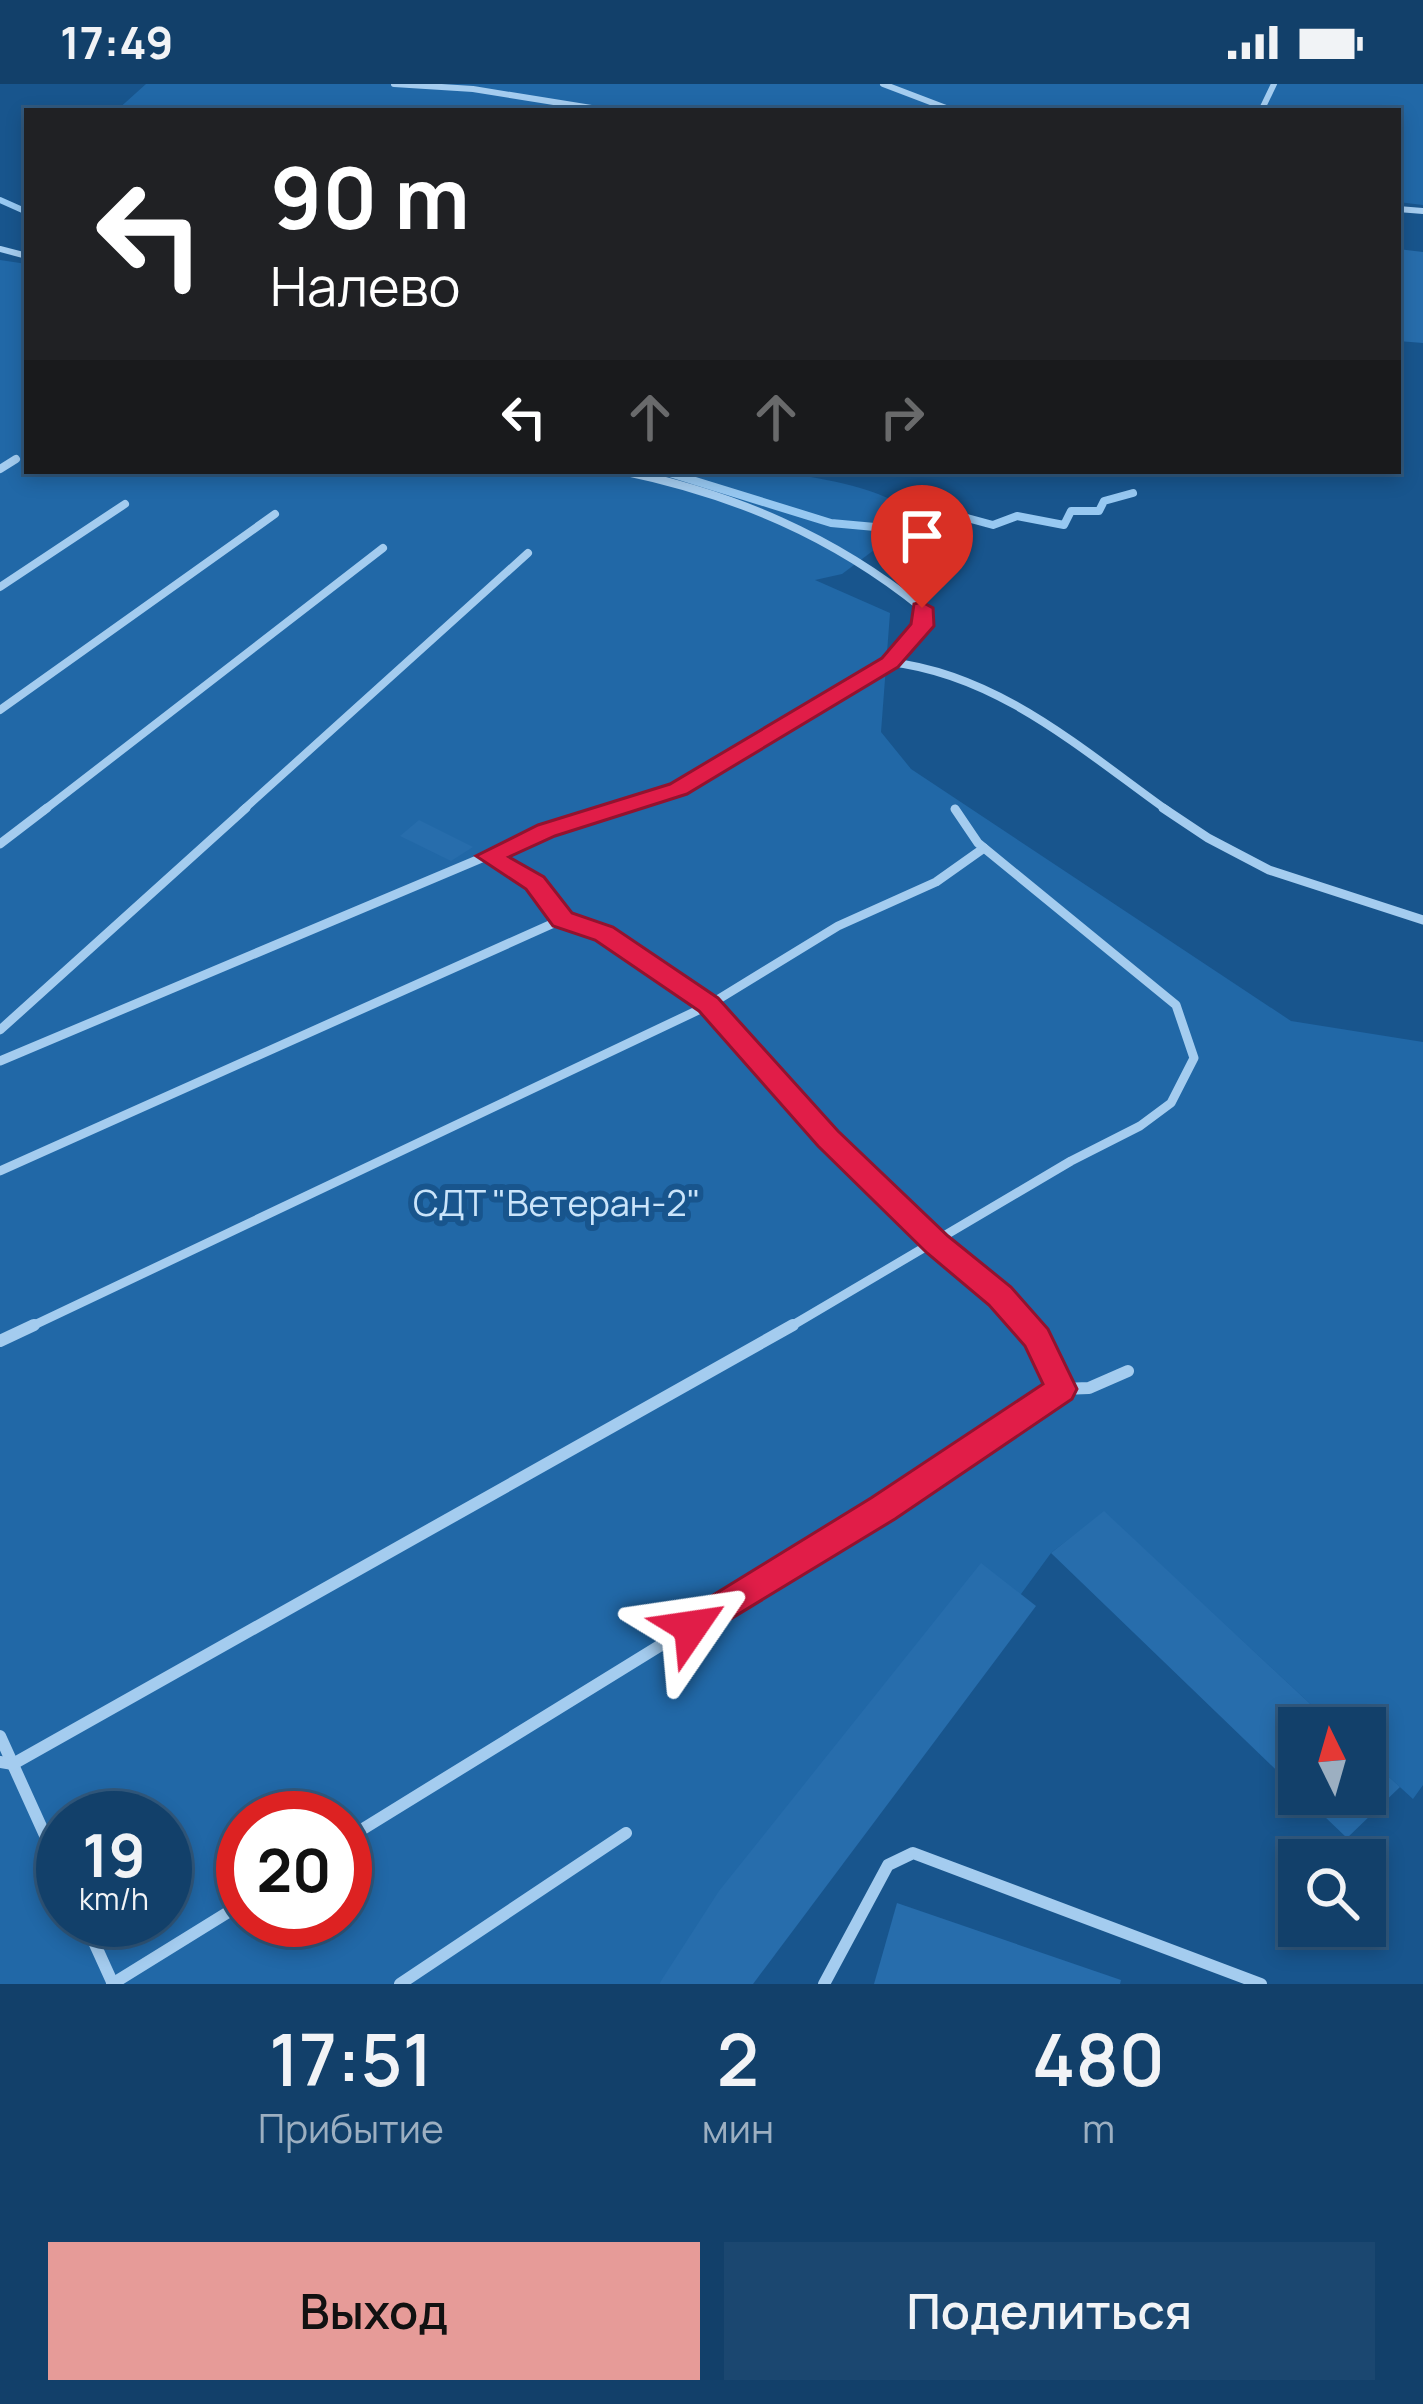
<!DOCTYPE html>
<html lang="ru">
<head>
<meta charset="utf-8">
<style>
  body { margin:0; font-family:Manrope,sans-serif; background:#1b4770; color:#f1f3f6; height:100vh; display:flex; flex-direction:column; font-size:45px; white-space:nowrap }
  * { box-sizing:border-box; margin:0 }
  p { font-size:39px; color:#9cafc1 }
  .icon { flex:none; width:66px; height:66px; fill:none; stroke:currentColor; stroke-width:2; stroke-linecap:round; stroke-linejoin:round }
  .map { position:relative; height:1900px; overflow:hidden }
  .details { display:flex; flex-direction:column; background:#12406a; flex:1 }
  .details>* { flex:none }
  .guide { position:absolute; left:24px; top:24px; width:1377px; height:366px; border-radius:0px; box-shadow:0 6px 18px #0003,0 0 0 3px #31597e; background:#202124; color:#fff; overflow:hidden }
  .needle { width:78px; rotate:355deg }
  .tools { position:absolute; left:1278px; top:1623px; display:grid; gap:24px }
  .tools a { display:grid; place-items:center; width:108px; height:108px; border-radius:0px; background:#12406a; box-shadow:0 6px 18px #0003,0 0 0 3px #31597e; font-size:60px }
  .speed { position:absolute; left:36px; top:1707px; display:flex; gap:24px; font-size:60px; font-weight:700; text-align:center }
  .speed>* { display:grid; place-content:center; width:156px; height:156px; border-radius:50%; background:#12406a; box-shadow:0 6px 18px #0003,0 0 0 3px #31597e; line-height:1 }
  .speed small { font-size:30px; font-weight:400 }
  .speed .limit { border:18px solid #d22; background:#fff; color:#111 }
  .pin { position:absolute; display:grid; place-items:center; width:102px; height:102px; color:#fff; margin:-123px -51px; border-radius:50% 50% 50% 0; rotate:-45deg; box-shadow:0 0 12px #0007 }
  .pin .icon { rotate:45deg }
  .me { position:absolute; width:132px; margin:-66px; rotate:58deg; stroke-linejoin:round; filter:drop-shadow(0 0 9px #0008) }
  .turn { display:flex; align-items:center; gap:42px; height:252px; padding:0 48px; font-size:54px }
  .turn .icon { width:156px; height:156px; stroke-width:2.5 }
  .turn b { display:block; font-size:84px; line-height:102px }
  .lanes { display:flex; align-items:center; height:114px; padding:0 48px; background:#0003; justify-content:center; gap:60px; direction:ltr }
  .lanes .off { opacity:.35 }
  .eta { display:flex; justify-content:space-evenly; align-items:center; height:204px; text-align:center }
  .eta b { font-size:72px; font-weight:600; line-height:84px }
  .primary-button { display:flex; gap:24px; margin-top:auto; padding:24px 48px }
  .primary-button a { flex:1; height:138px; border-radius:0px; background:#e69b98; color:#111; font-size:48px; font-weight:600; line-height:138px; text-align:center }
  .primary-button a+a { background:#1b4770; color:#f1f3f6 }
  .status { display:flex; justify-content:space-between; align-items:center; height:84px; padding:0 60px; background:#12406a; direction:ltr }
  .status svg { height:33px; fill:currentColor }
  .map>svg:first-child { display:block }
  .green { fill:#2168a7; fill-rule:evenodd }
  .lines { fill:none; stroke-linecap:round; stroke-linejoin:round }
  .stream-far1 { stroke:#97c8f1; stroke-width:6 }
  .stream { stroke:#97c8f1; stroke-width:8 }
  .building { fill:#276dac }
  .service-far3 { stroke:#a4ccef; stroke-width:6 }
  .service-far2 { stroke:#a4ccef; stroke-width:8 }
  .service-far1 { stroke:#a4ccef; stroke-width:9 }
  .service { stroke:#a4ccef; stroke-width:12 }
  .route { fill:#e11d48; stroke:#92132f; stroke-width:3 }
  .labels { text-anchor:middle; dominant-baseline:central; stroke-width:12; stroke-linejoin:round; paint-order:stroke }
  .park-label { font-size:36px; fill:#cae4fa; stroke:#18558d }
</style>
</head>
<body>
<div class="status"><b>17:49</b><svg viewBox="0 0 49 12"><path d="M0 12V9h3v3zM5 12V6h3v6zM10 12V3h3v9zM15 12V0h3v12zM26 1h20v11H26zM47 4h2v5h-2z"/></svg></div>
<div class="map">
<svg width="1423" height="1900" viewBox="0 0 1423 1900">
  <rect width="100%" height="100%" fill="#18558d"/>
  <!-- green -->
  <g class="green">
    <path d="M146 0H1423V121L1398 118V27H116Z"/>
    <path d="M0 176 27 180V387H775C824 396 900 403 930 447L911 460 878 463 842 490 815 496 890 529 881 648 911 685 1291 937 1423 958V1701L1413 1715 1365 1671V1644H1336L1104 1428 1051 1469 1021 1510 659 1900H0ZM63 1734H165V1836H63ZM243 1734H345V1836H243Z"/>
  </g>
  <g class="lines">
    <!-- stream-far1 -->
    <path class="stream-far1" d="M0 116 27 128"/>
    <!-- stream -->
    <path class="stream" d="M663 387 831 439 886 444 945 428 993 441 1017 432 1064 441 1071 427H1099L1104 417 1133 409"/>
  </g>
  <!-- building -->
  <g class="building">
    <path d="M1398 165 1423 168V259L1398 257Z"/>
    <path d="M419 736 473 763 451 777 400 752Z"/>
    <path d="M1104 1427 1336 1644H1299V1708L1051 1469Z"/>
    <path d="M981 1479 1036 1522 753 1900H659L719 1807Z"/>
    <path d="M1365 1671 1400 1703 1347 1754 1301 1710H1365Z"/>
    <path d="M897 1819 1121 1896 1120 1900H874Z"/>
  </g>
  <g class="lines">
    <!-- service-far3 -->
    <g class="service-far3">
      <path d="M394 0 473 5 610 27"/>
      <path d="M883 0 954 27"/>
      <path d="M1261 27 1274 0"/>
      <path d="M1398 125 1423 127"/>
      <path d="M0 165 27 172"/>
    </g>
    <!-- service-far2 -->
    <g class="service-far2">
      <path d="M0 385 16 375"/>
      <path d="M0 503 125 420"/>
      <path d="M890 578C999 591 1081 665 1168 727"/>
      <path d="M0 626 275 430"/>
      <path d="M43 727 383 464"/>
      <path d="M242 727 528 469"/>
      <path d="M609 727 679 705 890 578 922 542V524C833 452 734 410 622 387"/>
    </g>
    <!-- service-far1 -->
    <g class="service-far1">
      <path d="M1163 724 1208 754 1269 786 1423 836"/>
      <path d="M0 760 47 724"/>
      <path d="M489 773 535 799 563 835 604 849 709 921 828 1055 937 1160 1000 1212 1028 1244"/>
      <path d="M0 946 246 724"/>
      <path d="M0 977 546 747 619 724"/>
      <path d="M0 1087 563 835"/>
      <path d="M28 1244 709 921 838 842 936 798 984 764"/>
      <path d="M788 1244 1071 1077 1140 1042 1171 1019 1194 974 1176 921 978 759 955 725"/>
    </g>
    <!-- service -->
    <g class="service">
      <path d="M1025 1241 1037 1254 1061 1305"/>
      <path d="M0 1257 34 1241"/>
      <path d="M0 1652 63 1791"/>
      <path d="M0 1678 13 1680 793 1241"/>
      <path d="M345 1756 883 1424 1024 1327 1061 1305 1089 1304 1128 1287"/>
      <path d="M84 1836 113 1900"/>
      <path d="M112 1900 243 1819"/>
      <path d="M400 1900 626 1749"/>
      <path d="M824 1900 888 1781 913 1769 1261 1900"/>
    </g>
  </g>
  <!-- route -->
  <path class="route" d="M922 518 933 524 934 542 898 583 687 710 555 752 509 773 544 793 572 829 613 843 718 914 838 1047 948 1152 1011 1203 1048 1245 1077 1305 1072 1315 895 1435 691 1559 679 1554 674 1543 679 1532 871 1414 1043 1300 1025 1262 989 1221 927 1169 818 1062 699 927 595 856 553 842 526 805 476 772 538 741 670 700 882 574 911 540 914 520Z"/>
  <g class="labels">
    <!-- park labels -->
    <g class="park-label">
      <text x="557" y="1118">СДТ "Ветеран-2"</text>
    </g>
  </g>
</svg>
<div class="tools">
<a><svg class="needle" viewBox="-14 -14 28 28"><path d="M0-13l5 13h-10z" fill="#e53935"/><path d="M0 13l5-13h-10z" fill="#9cafc1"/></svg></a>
<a><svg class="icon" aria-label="search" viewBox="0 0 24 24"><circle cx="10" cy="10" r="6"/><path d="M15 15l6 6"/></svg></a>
</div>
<div class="speed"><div>19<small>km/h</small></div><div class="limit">20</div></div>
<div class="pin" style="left:922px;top:524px;background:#d93025"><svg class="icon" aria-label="arrive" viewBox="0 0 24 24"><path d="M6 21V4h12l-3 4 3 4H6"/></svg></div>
<svg class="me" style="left:691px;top:1543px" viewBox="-20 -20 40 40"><path d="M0-17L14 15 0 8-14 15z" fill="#e11d48" stroke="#fff" stroke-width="4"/></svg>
<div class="guide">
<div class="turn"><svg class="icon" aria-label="left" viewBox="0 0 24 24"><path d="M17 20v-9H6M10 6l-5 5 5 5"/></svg><div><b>90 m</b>Налево</div></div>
<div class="lanes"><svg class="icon" aria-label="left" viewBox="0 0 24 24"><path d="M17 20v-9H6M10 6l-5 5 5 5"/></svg><svg class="icon off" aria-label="ahead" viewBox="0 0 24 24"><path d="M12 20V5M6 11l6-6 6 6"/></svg><svg class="icon off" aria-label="ahead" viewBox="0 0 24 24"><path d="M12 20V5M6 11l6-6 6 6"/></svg><svg class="icon off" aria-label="right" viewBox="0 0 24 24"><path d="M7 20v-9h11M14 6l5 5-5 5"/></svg></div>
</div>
</div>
<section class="details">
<div class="eta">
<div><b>17:51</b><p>Прибытие</p></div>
<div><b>2</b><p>мин</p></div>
<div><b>480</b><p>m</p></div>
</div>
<div class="primary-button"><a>Выход</a><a>Поделиться</a></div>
</section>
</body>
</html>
